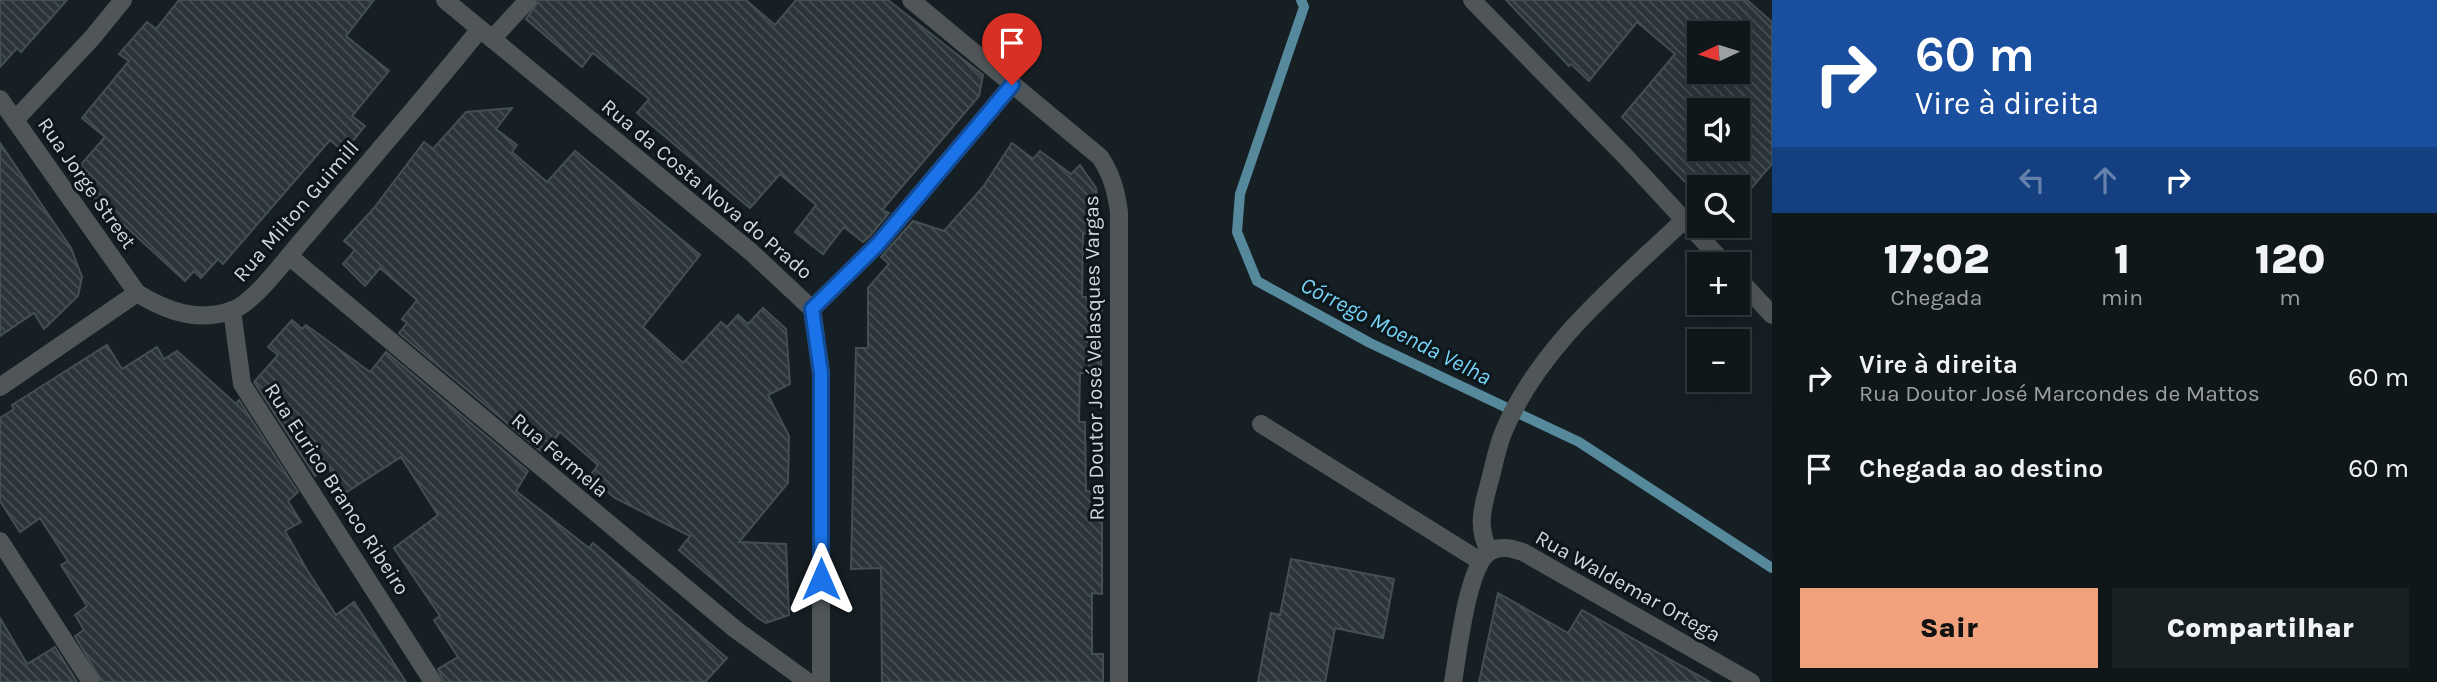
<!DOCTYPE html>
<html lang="pt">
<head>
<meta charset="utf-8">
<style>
  body { margin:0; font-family:Karla,sans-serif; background:#192024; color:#f1f3f6; height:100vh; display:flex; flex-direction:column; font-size:26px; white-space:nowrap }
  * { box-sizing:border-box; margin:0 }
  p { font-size:23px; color:#9c9fa3 }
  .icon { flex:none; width:38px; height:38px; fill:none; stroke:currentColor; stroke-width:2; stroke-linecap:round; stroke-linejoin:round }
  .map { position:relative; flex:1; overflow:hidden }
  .drawer { display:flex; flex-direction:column; background:#10171b; width:665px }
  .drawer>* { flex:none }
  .hud { background:#1a4fa0; color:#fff; overflow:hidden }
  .needle { width:46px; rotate:266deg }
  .fabs { position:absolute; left:1687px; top:21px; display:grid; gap:14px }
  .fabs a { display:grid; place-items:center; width:63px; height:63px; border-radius:0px; background:#10171b; box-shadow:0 7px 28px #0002,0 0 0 2px #30363a; font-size:35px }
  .pin { position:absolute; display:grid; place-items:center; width:60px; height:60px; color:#fff; margin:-72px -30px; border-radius:50% 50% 50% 0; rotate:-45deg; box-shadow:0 0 7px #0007 }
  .pin .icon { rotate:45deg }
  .me { position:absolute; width:77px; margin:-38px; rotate:0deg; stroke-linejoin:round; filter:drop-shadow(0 0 5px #0008) }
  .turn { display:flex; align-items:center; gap:24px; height:147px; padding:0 28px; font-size:32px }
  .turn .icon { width:91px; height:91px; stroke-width:2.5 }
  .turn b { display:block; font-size:49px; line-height:60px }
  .lanes { display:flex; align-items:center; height:66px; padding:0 28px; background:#0003; justify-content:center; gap:35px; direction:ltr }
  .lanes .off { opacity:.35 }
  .eta { display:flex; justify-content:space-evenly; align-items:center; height:119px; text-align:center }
  .eta b { font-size:42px; font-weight:800; line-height:49px }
  .primary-button { display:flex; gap:14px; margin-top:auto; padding:14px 28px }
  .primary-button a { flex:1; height:80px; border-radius:0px; background:#f1a17c; color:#111; font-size:28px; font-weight:800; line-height:80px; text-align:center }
  .primary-button a+a { background:#192024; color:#f1f3f6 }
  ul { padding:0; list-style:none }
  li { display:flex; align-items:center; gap:21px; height:91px; padding:0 28px }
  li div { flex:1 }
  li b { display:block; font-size:26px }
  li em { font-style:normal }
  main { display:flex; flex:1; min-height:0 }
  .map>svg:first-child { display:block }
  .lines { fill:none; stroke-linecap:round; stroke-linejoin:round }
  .stream { stroke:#56899c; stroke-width:10 }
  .building { fill:url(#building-back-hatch); stroke:#444f54; stroke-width:2; fill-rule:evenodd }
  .service { stroke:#505557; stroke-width:18 }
  .minor { stroke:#505557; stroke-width:18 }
  .route-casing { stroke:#114b97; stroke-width:18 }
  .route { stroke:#1a73e8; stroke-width:12 }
  .labels { text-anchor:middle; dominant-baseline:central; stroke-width:6; stroke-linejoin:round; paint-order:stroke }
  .street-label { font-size:21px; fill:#d2d9dc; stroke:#0d161a }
  .water-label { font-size:23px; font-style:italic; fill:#75d2f6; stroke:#0d161a }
</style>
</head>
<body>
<main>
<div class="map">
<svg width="1772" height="682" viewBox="0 0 1772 682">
  <defs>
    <pattern id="building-back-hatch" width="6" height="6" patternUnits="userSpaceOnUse" patternTransform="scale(1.75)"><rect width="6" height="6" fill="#2a3439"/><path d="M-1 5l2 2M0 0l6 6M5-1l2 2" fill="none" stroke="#485155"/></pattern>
  </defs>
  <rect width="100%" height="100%" fill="#161f24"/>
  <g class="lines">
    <!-- stream -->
    <path class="stream" d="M1301 0 1304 7 1240 194 1237 232 1257 281 1370 343 1579 442 1772 568"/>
  </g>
  <!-- building -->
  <g class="building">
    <path d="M0 0H67L21 52 17 48 0 67Z"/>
    <path d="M179 0H374L346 36 389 71 352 116 365 126 344 152 330 140 223 264 218 259 201 278 194 271 185 281 71 176 105 137 82 118 129 61 119 54 147 22 156 29Z"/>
    <path d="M539 0H746L775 25 796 0H888L983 75 979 96 882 210 889 213 870 236 863 242 844 227 823 254 795 232 816 205 780 174 750 208 637 113 649 99 593 53 582 67 526 19Z"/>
    <path d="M1506 0H1747L1772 22V164L1743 198 1738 193V187H1731L1719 177 1711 186 1699 176 1690 187 1622 117 1675 54 1637 22 1589 81 1571 64 1569 66ZM1699 33H1738V72H1699ZM1699 110H1738V149H1699Z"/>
    <path d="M512 108 496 129 517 145 512 152 547 182 575 151 700 255 643 327 683 363 721 322 727 327 738 315 748 324 763 308 786 329 790 384 768 395 789 436 788 483 739 542 786 544 789 615 766 623 758 618 679 550 690 536 615 498 589 477 598 465 560 432 543 453 399 333 407 323 402 319 417 300 380 268 365 286 343 264 355 250 344 241 374 208 424 142 433 149 466 112Z"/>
    <path d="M0 143 71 248 82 277 78 296 44 329 34 313 0 336Z"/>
    <path d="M1012 143 1033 159 1040 151 1071 174 1080 165 1096 188 1101 232 1083 234 1082 297H1102L1101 373H1080L1079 422H1085L1086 491 1102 492V594L1092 593V654H1103V682H882L881 568 851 569 856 348H868V288L889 264 881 257 913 221 944 231 983 187Z"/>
    <path d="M292 320 302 329 306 325 370 372 386 352 528 471 516 491 589 548 593 543 727 658 705 682H444L438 669 458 657 434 620 440 616 394 548 438 515 401 457 345 493 327 465 315 476 254 382 278 355 268 347Z"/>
    <path d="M107 345 122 369 157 347 164 359 177 351 236 404 239 400 298 492 288 501 301 522 285 531 307 570 336 615 354 602 406 682H102L75 636 84 630 75 615 87 606 61 565 68 561 40 518 20 532 0 501V418L14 409 12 405Z"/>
    <path d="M1291 559 1394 579 1383 638 1335 628 1325 682H1258L1271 613 1280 615Z"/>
    <path d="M1498 593 1568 633 1582 610 1710 682H1479Z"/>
    <path d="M0 618 27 664 55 647 77 682H0Z"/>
  </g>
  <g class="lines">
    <!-- service -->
    <g class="service">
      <path d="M492 39 528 0"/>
      <path d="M1261 424 1480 561"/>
      <path d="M1489 551C1476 526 1483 506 1490 480 1494 465 1497 448 1503 433 1539 346 1617 284 1684 220"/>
    </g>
    <!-- minor -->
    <g class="minor">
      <path d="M445 0 751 252 812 309 821 373V682"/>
      <path d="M911 0 1100 157C1112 175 1116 191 1119 212V682"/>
      <path d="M1472 0 1624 155 1725 264"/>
      <path d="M0 99 137 293"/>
      <path d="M15 120 92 38 123 0"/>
      <path d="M289 256 735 629 808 682"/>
      <path d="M1738 278 1772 315"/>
      <path d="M812 309 878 244 1012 85"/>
      <path d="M232 310 242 384 433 682"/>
      <path d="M0 387 137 293C166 311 198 323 233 310 255 302 288 256 304 238 363 169 423 100 480 29"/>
      <path d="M0 541 91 682"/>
      <path d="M1453 682C1458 655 1467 563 1491 551 1501 545 1513 549 1523 552L1751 682"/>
    </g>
  </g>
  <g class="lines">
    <defs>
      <path id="route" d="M821 579V373L812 309 878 244 1012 85"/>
    </defs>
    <!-- route casing -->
    <use href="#route" class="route-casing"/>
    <!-- route -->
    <use href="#route" class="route"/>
  </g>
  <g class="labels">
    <!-- street labels -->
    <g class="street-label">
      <text transform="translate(87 183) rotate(55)">Rua Jorge Street</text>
      <text transform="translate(707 189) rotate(40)">Rua da Costa Nova do Prado</text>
      <text transform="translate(296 211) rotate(-49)">Rua Milton Guimill</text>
      <text transform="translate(1094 358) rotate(-91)">Rua Doutor José Velasques Vargas</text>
      <text transform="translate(560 455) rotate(40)">Rua Fermela</text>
      <text transform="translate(337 489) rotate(57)">Rua Eurico Branco Ribeiro</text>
      <text transform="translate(1628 586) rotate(29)">Rua Waldemar Ortega</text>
    </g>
    <!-- water labels -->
    <g class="water-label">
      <text transform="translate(1396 331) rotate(27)">Córrego Moenda Velha</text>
    </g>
  </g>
</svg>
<div class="fabs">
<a><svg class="needle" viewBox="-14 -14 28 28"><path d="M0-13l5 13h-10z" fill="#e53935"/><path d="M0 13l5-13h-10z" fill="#9c9fa3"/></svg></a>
<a><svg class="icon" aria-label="sound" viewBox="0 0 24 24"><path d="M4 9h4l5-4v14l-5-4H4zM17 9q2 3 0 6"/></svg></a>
<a><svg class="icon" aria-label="search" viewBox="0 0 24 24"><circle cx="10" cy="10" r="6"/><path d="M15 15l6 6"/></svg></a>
<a>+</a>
<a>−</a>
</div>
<div class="pin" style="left:1012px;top:85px;background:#d93025"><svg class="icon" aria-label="arrive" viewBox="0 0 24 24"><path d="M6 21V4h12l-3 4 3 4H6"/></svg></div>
<svg class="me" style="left:821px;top:579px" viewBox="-20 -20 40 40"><path d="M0-17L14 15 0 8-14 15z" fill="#1a73e8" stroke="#fff" stroke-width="4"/></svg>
</div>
<section class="drawer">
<div class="hud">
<div class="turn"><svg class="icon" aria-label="right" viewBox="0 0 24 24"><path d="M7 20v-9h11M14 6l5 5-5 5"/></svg><div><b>60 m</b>Vire à direita</div></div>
<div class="lanes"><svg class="icon off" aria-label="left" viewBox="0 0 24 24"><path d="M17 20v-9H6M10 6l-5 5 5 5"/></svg><svg class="icon off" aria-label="ahead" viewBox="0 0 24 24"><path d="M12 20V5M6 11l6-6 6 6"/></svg><svg class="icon" aria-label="right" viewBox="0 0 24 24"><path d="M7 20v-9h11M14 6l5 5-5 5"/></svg></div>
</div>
<div class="eta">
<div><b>17:02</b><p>Chegada</p></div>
<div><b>1</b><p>min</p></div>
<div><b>120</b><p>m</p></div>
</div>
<ul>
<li><svg class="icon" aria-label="right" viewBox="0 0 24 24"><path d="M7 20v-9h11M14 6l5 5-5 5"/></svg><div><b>Vire à direita</b><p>Rua Doutor José Marcondes de Mattos</p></div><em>60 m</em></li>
<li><svg class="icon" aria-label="arrive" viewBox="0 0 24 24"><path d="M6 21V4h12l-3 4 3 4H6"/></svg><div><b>Chegada ao destino</b></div><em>60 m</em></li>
</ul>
<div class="primary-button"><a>Sair</a><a>Compartilhar</a></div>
</section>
</main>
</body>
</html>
